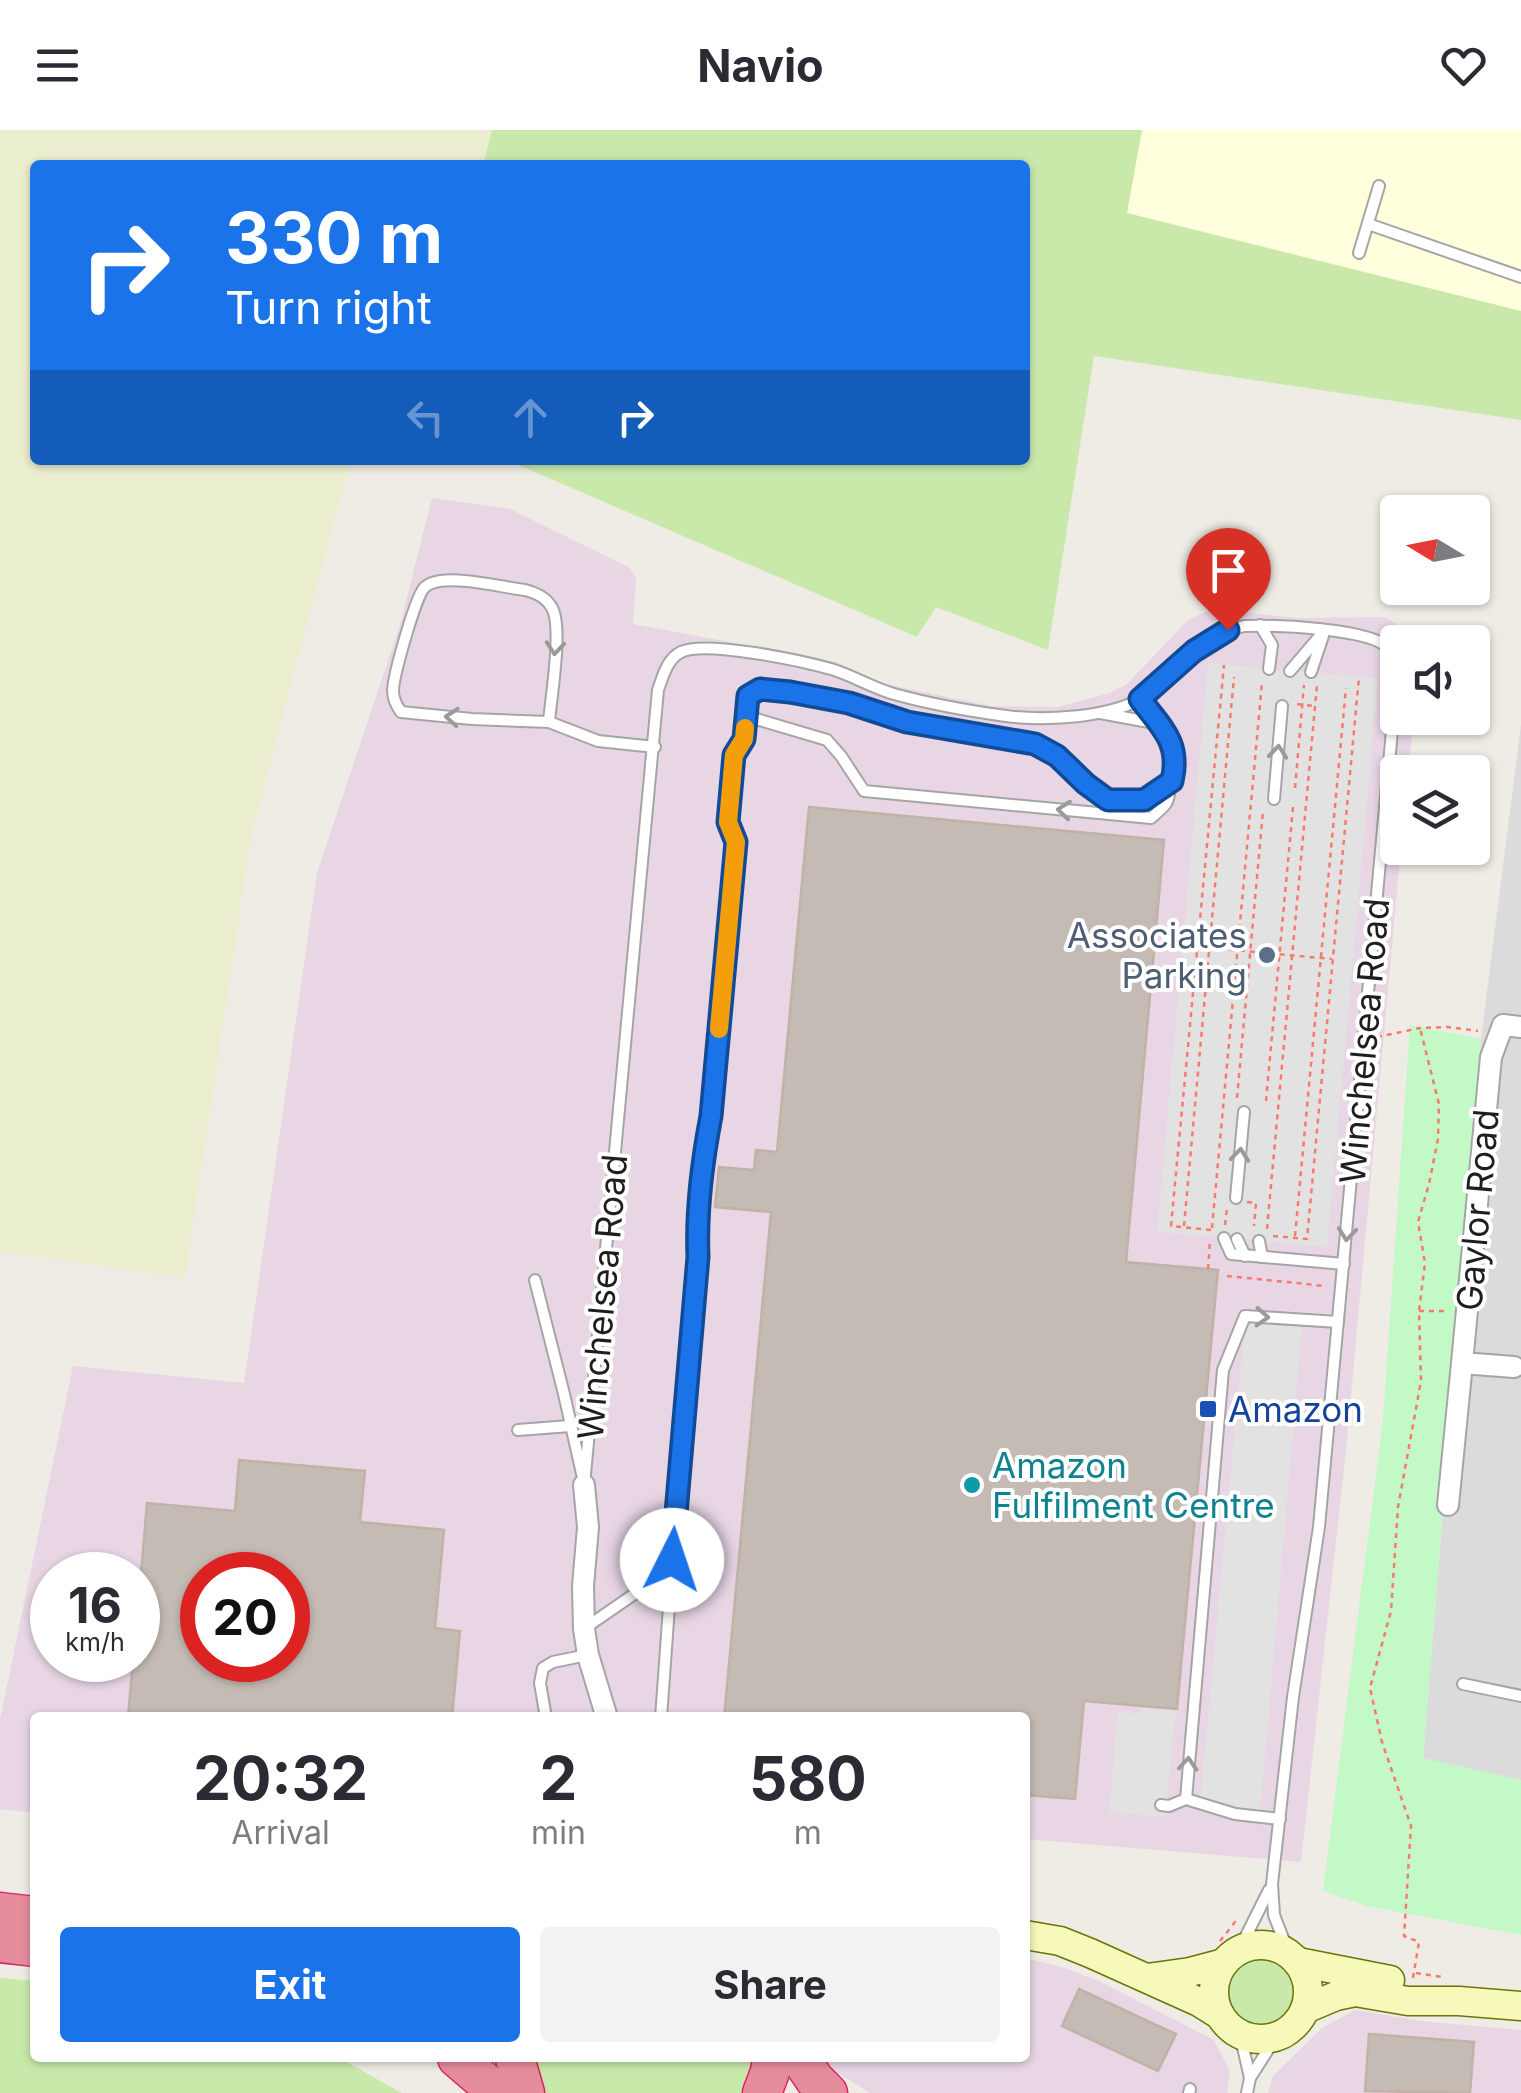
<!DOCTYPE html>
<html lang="en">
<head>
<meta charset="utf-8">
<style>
  body { margin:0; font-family:Inter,sans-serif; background:#f2f2f3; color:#2b2b33; height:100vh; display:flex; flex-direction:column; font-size:38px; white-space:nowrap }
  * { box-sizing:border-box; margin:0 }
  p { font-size:32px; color:#7c7c81 }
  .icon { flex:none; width:55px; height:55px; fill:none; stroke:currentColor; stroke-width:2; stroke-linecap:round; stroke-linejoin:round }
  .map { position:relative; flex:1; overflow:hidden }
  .drawer { position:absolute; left:30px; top:1582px; width:1000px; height:350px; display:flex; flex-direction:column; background:#fff; border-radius:10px; box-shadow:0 2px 8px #0004 }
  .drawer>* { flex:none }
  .guide { position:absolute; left:30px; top:30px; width:1000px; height:305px; border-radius:10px; box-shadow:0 2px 8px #0004; background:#1a73e8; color:#fff; overflow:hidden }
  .needle { width:65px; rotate:280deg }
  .buttons { position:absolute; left:1380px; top:365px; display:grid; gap:20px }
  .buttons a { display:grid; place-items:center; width:110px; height:110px; border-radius:10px; background:#fff; box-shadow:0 2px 8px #0004; font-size:50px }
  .speed { position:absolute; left:30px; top:1422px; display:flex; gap:20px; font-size:50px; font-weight:700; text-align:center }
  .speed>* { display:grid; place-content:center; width:130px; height:130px; border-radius:50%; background:#fff; box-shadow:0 2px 8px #0004; line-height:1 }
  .speed small { font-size:25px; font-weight:400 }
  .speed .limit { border:15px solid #d22; background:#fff; color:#111 }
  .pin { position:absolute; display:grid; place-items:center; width:85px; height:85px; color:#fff; margin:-102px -42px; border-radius:50% 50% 50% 0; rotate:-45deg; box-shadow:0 0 10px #0007 }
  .pin .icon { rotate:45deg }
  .me { position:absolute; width:110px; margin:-55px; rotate:4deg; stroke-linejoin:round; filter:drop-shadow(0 0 8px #0008) }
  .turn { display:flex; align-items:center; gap:35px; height:210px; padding:0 30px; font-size:45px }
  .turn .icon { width:130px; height:130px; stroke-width:2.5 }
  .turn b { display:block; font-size:70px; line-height:85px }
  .lanes { display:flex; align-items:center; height:95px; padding:0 30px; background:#0003; justify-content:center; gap:50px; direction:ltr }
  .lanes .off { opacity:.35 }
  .eta { display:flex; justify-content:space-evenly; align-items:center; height:170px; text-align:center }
  .eta b { font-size:60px; font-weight:700; line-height:70px }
  .cta { display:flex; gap:20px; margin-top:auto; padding:20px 30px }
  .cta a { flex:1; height:115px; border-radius:10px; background:#1a73e8; color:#fff; font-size:40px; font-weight:700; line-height:115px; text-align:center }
  .cta a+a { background:#f2f2f3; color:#2b2b33 }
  header { display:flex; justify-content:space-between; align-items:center; height:130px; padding:0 30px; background:#fff; font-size:45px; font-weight:700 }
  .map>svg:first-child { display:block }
  .residential { fill:#dcdbdb }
  .industrial { fill:#e8d6e5; fill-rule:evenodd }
  .education { fill:#ffffde }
  .farmland { fill:#eceed0 }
  .grass { fill:#c9e9ab }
  .park { fill:#c2f9c6 }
  .parking { fill:#e2e2e2 }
  .building { fill:#c4bbb4; stroke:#c1b2a7; stroke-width:2.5; fill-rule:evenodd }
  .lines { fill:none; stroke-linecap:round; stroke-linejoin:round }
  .lane-casing { stroke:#a5a5a5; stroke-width:14 }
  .street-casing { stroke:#a5a5a5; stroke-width:24 }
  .secondary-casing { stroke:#697506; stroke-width:31 }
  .highway-casing { stroke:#da2563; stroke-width:41 }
  .path { stroke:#f97a6c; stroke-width:2.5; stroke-dasharray:5 5; stroke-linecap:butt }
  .lane { stroke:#fff; stroke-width:10 }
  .street { stroke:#fff; stroke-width:20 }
  .secondary { stroke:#f6f9b9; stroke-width:28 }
  .highway { stroke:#e68d9d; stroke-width:38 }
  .oneway { stroke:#9a9a9a }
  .route-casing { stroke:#114b97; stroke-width:25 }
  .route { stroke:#1a73e8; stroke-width:18 }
  .slow { stroke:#f59e0b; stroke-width:18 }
  .service-dot { fill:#5c6f8a; stroke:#fff; stroke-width:4 }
  .transit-dot { fill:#1a4fb4; stroke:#fff; stroke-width:4 }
  .culture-dot { fill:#0f9aa8; stroke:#fff; stroke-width:4 }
  .labels { text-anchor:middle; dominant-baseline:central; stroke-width:8; stroke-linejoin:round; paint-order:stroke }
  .service-label { font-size:35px; fill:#4e5e75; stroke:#fff; text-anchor:end }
  .street-label { font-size:35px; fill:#1e1e1e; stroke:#fff }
  .transit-label { font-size:35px; fill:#164399; stroke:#fff; text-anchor:start }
  .culture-label { font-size:35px; fill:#0d838f; stroke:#fff; text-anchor:start }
</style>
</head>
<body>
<header><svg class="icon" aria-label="menu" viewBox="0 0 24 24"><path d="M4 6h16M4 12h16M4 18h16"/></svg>Navio<svg class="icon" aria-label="heart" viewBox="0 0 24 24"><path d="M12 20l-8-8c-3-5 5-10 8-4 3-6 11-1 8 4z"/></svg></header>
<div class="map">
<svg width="1521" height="1963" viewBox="0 0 1521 1963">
  <rect width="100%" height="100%" fill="#efece5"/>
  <!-- residential -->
  <path class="residential" d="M1521 594V1650L1423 1629 1481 909Z"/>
  <!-- industrial -->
  <g class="industrial">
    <path d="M432 368 510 379 628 437 636 447 633 494 836 532 885 554 991 576 1057 577 1110 563 1127 554 1189 489 1213 479 1296 488 1386 487 1420 512H1398V588H1414L1408 642H1398V718H1401L1346 1320 1301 1732 1025 1709V1588H35V1683L0 1679V1590L73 1236 244 1253 317 743 400 495ZM52 1445H138V1530H52ZM202 1445H288V1530H202Z"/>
    <path d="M1025 1828 1065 1838 1101 1852 1214 1910 1230 1941 1227 1963H870L825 1935 822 1928H1025Z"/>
    <path d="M1355 1880 1420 1891 1521 1900V1963H1268L1273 1946 1322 1898Z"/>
  </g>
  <!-- education -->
  <path class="education" d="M1142 0H1521V181L1126 83Z"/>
  <!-- farmland -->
  <path class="farmland" d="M0 0H492L483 35H35V330H350L252 702 185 1148 0 1121Z"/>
  <!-- grass -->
  <g class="grass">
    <path d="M492 0H1142L1127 83 1521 181V290L1094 226 1048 520 936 477 917 507 507 330H1025V35H483Z"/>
    <circle cx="1262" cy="1863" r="36"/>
    <path d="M0 1848 35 1851V1928H339L402 1963H0Z"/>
    <path d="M528 1928H755L745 1963H538Z"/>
  </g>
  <!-- park -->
  <path class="park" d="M1410 895 1481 909 1423 1628 1521 1650V1805L1367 1776 1323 1761 1383 1289Z"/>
  <!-- parking -->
  <g class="parking">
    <path d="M1208 533 1378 548 1327 1117 1157 1102Z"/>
    <path d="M1253 1191 1302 1197 1260 1684 1200 1673 1244 1201Z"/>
    <path d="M1142 1578 1176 1581 1165 1687 1109 1682 1118 1582 1140 1584Z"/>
  </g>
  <!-- building -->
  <g class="building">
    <path d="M809 677 1164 710 1126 1132 1218 1140 1177 1579 1084 1571 1075 1669 1025 1665V1588H724L771 1082 715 1077 719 1037 754 1040 756 1020 777 1022Z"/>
    <path d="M239 1330 365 1341 360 1392 444 1400 435 1498 460 1501 452 1588H128L133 1530H138V1479L147 1373 235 1381ZM202 1445H288V1530H202Z"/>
    <path d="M1079 1859 1176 1904 1158 1941 1062 1896Z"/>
    <path d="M1369 1904 1474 1912 1470 1963 1365 1961Z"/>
  </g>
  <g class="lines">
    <defs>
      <g id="lane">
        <path d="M1368 94 1521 147"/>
        <path d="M1359 123 1379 56"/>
        <path d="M1260 495 1272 515 1269 539"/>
        <path d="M1290 541 1325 500"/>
        <path d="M1311 542 1323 506"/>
        <path d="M1100 583 1149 592 1157 595"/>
        <path d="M746 586 827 610 841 626 864 661 1151 688C1173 669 1166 674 1172 648 1180 613 1160 596 1140 569"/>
        <path d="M549 592C551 567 563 497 552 478 546 467 536 463 525 460 500 457 455 445 432 453 429 454 427 455 425 457 416 464 393 547 393 561 393 569 396 575 401 582L472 589 549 592 598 611 655 617"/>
        <path d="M1274 669 1282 576"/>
        <path d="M1236 1068 1244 982"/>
        <path d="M1224 1108 1231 1124 1344 1134"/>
        <path d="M1237 1109 1245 1126"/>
        <path d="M1259 1111 1262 1127"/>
        <path d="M535 1150 564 1264 582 1344"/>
        <path d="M518 1300 570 1296"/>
        <path d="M584 1355 658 560C663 546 667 529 681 522 706 510 802 531 831 539 852 545 872 558 894 564 930 574 969 581 1006 586 1043 591 1107 588 1140 569 1146 566 1152 559 1157 554 1186 530 1207 505 1244 496 1272 495 1373 498 1389 519 1397 530 1396 544 1396 557L1319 1397 1293 1567 1272 1754 1274 1785 1289 1824"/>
        <path d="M585 1498 633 1465 672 1429"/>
        <path d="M1463 1554 1521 1566"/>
        <path d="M546 1588 540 1553 543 1538 553 1532 587 1525"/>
        <path d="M661 1588 678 1352 698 1127C696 1079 703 1033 711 986L736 712 728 693 734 625 744 609 748 566 760 559 790 562 849 573 907 592 1035 614 1057 626 1086 654 1108 670H1145L1171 651"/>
        <path d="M1161 1675 1169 1676 1186 1669"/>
        <path d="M1280 1689 1235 1684 1186 1669 1223 1240 1245 1186 1338 1192"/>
        <path d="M1239 1820 1269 1760"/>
        <path d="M1240 1904 1250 1948"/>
        <path d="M1189 1963 1190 1959"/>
        <path d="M1247 1963 1250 1948 1276 1907"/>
      </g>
      <g id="street">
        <path d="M1514 1237 1462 1233 1491 927 1503 895 1521 897"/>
        <path d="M584 1355 588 1397 583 1456 584 1499 588 1525 607 1588"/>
        <path d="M1448 1375 1462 1233"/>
      </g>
      <g id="secondary">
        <path d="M1025 1805 1060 1811 1090 1823 1199 1872 1220 1885"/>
        <circle cx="1261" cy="1862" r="47"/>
        <path d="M1298 1832 1390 1850"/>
        <path d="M1147 1848 1190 1842 1224 1833"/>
        <path d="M1305 1879 1336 1866 1355 1862 1408 1871H1459L1521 1876"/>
      </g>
      <g id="highway">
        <path d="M0 1782 35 1786"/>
        <path d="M0 1813 35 1817"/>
        <path d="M457 1928 498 1963"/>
        <path d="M515 1928 525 1963"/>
        <path d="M800 1928 815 1950 828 1963"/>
        <path d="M762 1963 770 1942 772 1928"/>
      </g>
    </defs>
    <!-- lane casing -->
    <use href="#lane" class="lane-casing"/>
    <!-- street casing -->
    <use href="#street" class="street-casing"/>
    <!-- secondary casing -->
    <use href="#secondary" class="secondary-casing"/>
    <!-- highway casing -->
    <use href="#highway" class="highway-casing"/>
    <!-- path -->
    <g class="path">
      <path d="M1297 574 1313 576"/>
      <path d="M1295 658 1304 555"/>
      <path d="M1200 817 1332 829"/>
      <path d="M1377 907 1420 898 1448 897 1478 901"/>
      <path d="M1237 968 1263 681"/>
      <path d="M1266 971 1293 677"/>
      <path d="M1247 1072 1256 1073 1254 1096"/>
      <path d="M1225 1095 1227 1078"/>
      <path d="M1184 1096 1234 547"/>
      <path d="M1212 1098 1262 553"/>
      <path d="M1267 1099 1317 555"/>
      <path d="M1211 1100 1171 1096 1224 535"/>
      <path d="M1273 1106 1307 1109 1359 547"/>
      <path d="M1295 1106 1346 558"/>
      <path d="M1208 1139 1210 1111"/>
      <path d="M1227 1146 1325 1156"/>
      <path d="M1419 1181H1446"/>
      <path d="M1220 1811 1235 1792 1238 1793"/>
      <path d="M1416 1843 1442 1847"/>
      <path d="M1413 1848 1419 1812 1404 1806 1411 1696 1382 1612 1370 1558 1391 1481 1398 1377 1421 1251 1419 1181 1425 1133 1418 1092 1429 1054 1438 1009 1439 974 1420 898"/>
      <path d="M1289 1916 1305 1902"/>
    </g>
    <!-- lane -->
    <use href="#lane" class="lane"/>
    <!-- street -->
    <use href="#street" class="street"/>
    <!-- secondary -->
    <use href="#secondary" class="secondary"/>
    <!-- highway -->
    <use href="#highway" class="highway"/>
  </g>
  <!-- one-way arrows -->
  <defs><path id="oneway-chevron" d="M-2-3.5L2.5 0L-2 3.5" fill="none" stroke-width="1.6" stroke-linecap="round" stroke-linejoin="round" transform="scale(2.5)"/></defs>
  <g class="oneway">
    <use href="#oneway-chevron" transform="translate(555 518) rotate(95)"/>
    <use href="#oneway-chevron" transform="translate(452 587) rotate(-175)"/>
    <use href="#oneway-chevron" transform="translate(1278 622) rotate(-85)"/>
    <use href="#oneway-chevron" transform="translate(1064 680) rotate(-174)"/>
    <use href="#oneway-chevron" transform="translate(1240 1025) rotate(-84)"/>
    <use href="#oneway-chevron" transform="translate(1347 1104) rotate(96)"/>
    <use href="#oneway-chevron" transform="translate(1262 1187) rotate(3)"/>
    <use href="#oneway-chevron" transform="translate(1188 1634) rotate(-86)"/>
  </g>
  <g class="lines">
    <defs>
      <path id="route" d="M672 1430 698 1127C696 1079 702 1033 711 986L736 712 728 692 734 625 744 609 748 566 760 559 790 562 849 573 907 592 1035 614 1057 626 1086 654 1108 670H1144L1172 651C1181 613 1162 598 1140 569L1194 521 1228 500"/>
    </defs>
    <!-- route casing -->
    <use href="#route" class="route-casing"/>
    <!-- route -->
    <use href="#route" class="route"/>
    <!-- slow -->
    <path class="slow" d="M719 899 736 712 728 692 734 625 744 609 745 598"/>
  </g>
  <!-- markers -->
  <circle class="service-dot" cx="1267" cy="825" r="10"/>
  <rect class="transit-dot" x="1198" y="1269" width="20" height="20" rx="5"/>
  <circle class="culture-dot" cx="972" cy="1355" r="10"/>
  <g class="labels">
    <!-- service labels -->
    <g class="service-label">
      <text x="1247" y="805">Associates<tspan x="1247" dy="40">Parking</tspan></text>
    </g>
    <!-- street labels -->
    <g class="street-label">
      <text transform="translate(1364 911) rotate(-85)">Winchelsea Road</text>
      <text transform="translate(1477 1080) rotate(-85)">Gaylor Road</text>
      <text transform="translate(602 1167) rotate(-85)">Winchelsea Road</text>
    </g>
    <!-- transit labels -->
    <g class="transit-label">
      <text x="1228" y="1279">Amazon</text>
    </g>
    <!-- culture labels -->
    <g class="culture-label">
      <text x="992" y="1335">Amazon<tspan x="992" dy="40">Fulfilment Centre</tspan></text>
    </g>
  </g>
</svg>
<div class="buttons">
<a><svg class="needle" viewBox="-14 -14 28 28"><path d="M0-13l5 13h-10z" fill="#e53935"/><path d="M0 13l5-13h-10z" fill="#7c7c81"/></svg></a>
<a><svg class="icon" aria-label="sound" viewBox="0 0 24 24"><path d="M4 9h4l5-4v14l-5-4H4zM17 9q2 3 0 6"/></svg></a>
<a><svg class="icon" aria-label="layers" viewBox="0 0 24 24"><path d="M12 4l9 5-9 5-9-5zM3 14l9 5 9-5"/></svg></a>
</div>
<div class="speed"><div>16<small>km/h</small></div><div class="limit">20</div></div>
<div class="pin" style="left:1228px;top:500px;background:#d93025"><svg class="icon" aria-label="arrive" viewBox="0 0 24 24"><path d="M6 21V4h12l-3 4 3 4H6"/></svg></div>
<svg class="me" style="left:672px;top:1430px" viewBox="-20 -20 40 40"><circle r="19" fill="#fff"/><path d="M0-13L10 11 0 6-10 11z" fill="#1a73e8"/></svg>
<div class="guide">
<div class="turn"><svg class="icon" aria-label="right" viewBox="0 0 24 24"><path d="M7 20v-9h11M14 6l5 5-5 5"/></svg><div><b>330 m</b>Turn right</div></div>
<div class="lanes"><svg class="icon off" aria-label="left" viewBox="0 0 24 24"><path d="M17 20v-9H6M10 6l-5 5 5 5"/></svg><svg class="icon off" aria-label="ahead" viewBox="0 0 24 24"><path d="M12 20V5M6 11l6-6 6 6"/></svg><svg class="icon" aria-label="right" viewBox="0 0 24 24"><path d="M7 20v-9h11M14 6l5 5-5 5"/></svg></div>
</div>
<section class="drawer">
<div class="eta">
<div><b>20:32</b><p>Arrival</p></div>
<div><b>2</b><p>min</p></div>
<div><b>580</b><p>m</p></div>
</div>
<div class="cta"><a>Exit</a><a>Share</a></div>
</section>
</div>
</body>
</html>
